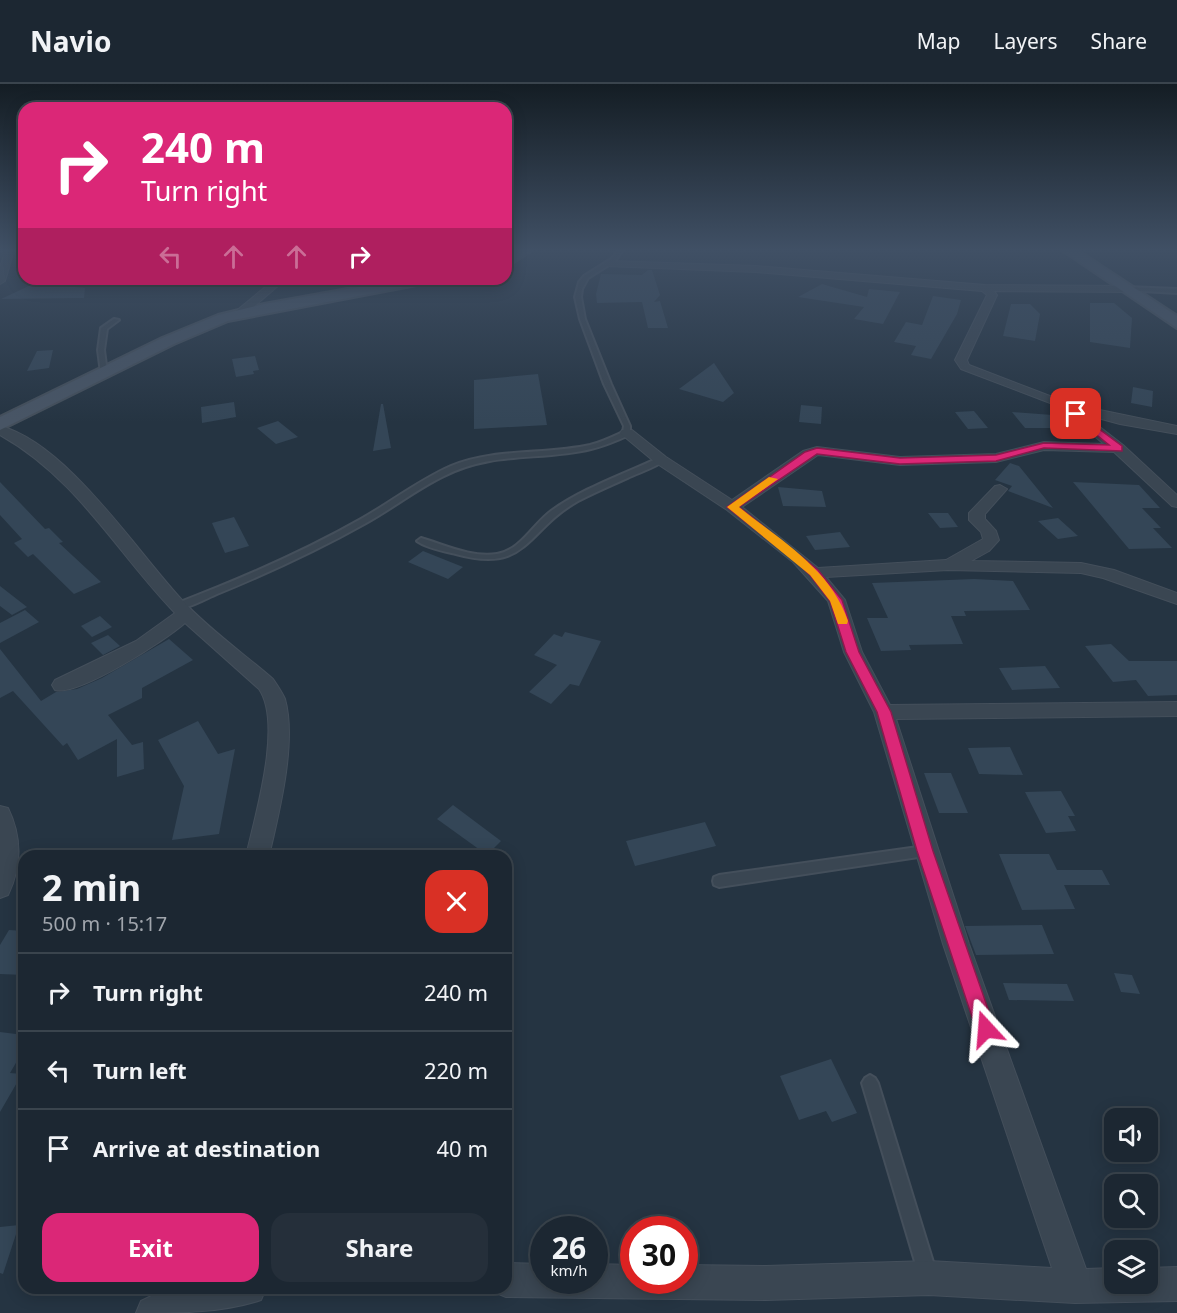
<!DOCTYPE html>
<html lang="en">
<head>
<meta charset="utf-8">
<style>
  body { margin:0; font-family:"Noto Sans",sans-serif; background:#252f3a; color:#f1f3f6; height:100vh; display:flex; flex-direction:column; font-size:22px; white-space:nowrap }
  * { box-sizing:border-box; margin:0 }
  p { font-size:20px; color:#a0a5ac }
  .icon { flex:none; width:33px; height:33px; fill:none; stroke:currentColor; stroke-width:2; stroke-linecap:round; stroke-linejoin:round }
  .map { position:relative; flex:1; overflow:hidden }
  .drawer { position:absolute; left:18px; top:766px; width:494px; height:444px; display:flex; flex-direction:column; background:#1c2732; border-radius:18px; box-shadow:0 3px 15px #0003,0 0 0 2px #3a444d }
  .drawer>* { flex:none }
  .hud { position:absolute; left:18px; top:18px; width:494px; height:183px; border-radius:18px; box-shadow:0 3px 15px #0003,0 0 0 2px #3a444d; background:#db2777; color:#fff; overflow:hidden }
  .controls { position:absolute; left:1104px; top:1024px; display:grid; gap:12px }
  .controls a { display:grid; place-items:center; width:54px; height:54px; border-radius:12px; background:#1c2732; box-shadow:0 3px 15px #0003,0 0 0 2px #3a444d; font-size:30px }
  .speed { position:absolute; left:530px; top:1132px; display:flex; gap:12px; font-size:30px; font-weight:700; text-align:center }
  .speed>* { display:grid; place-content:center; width:78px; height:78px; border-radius:50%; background:#1c2732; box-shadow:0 3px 15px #0003,0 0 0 2px #3a444d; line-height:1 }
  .speed small { font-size:15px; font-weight:400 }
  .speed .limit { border:9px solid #d22; background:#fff; color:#111 }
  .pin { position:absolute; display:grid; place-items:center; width:51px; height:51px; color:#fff; margin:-26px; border-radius:12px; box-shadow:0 3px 9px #0006 }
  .me { position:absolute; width:66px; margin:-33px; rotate:341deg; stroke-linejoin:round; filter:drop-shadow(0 0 4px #0008) }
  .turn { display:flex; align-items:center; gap:21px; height:126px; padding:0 24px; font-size:27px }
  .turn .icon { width:78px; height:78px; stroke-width:2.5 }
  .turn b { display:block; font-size:42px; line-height:51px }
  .lanes { display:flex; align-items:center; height:57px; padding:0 24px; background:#0003; justify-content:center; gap:30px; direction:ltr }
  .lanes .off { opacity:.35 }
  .round { display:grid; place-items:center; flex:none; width:63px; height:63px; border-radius:18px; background:#252f3a }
  .overview { display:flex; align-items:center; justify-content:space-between; height:102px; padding:0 24px }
  h1 { font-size:36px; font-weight:700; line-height:45px }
  .action { display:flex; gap:12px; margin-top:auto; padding:12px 24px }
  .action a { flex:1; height:69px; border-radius:18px; background:#db2777; color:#fff; font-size:24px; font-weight:700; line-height:69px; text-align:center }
  .action a+a { background:#252f3a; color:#f1f3f6 }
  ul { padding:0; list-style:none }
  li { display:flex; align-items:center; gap:18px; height:78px; padding:0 24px; border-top:2px solid #3a444d }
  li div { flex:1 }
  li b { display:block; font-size:22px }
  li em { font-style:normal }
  header { display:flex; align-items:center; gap:36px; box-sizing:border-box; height:84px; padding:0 30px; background:#1c2732; border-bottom:2px solid #3a444d }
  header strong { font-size:28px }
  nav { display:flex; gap:33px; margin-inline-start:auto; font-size:21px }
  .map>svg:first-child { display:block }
  .building { fill:#344657 }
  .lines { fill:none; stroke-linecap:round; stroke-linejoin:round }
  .lane-casing { stroke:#444f5b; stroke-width:4 }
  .street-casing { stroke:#444f5b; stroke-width:2 }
  .secondary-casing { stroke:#444f5b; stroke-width:4 }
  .lane { fill:#3a4652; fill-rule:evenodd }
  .street { fill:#3a4652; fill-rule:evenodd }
  .secondary { fill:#485565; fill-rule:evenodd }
  .route { fill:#db2777; stroke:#8e194d; stroke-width:1.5 }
  .slow { fill:#f59e0b }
</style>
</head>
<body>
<header>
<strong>Navio</strong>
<nav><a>Map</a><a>Layers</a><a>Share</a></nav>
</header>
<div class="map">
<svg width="1177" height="1229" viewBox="0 0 1177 1229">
  <rect width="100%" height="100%" fill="#253442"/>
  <!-- building -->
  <g class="building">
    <path d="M648 186H652L660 211 654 218 660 217 668 244H648L642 218 597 219 596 210 601 190 642 191Z"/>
    <path d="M35 199 85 204 84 214 1 215Z"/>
    <path d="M822 200 867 213 869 205 900 208 883 240 854 235 864 223 798 213Z"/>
    <path d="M933 212 961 216 957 230 931 275 911 271 916 262 894 258 906 238 922 241Z"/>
    <path d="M1090 219H1114L1132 234 1130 264 1090 258Z"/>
    <path d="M1011 220H1030L1040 230 1035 257 1003 252Z"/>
    <path d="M53 266 49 284 27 287 37 267Z"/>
    <path d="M255 272 259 286 253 287 254 290 236 293 232 275Z"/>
    <path d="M714 279 734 309 723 318 679 305Z"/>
    <path d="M538 290 547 341 474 345V296Z"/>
    <path d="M1133 303 1153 307 1152 323 1131 319Z"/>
    <path d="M234 318 236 333 202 339 201 323Z"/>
    <path d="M381 320H383L391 364 373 367Z"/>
    <path d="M801 321 822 323 821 340 799 338Z"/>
    <path d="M974 327 988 344 968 345 955 328Z"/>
    <path d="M1012 328 1066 332V344H1025Z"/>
    <path d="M278 337 298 353 276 360 257 344Z"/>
    <path d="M1010 379 1019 382 1053 424 1008 407 1012 402 995 396Z"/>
    <path d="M0 398 45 445 49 444 63 458 59 459 101 498 74 510 33 470 28 473 14 459 22 455 0 431Z"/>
    <path d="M1073 398 1139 401 1160 424H1142L1161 444H1153L1172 464 1129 465Z"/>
    <path d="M778 403 822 407 826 423 783 422Z"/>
    <path d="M928 429H948L958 443 940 444Z"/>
    <path d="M234 433 249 462 225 469 212 439Z"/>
    <path d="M1058 434 1078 452 1058 455 1038 437Z"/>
    <path d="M840 448 850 463 815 466 806 452Z"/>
    <path d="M423 467 463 483 448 495 408 478Z"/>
    <path d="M974 495 1013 497 1030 526 964 527 966 532H951L963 560 909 561 911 566 881 567 867 534H888L872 499Z"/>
    <path d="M0 502 27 523 12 531 0 522Z"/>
    <path d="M25 526 39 538 0 559V539Z"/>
    <path d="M100 532 112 543 92 553 81 542Z"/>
    <path d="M565 548 601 557 579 602 570 600 551 620 529 608 557 581 534 571 554 550 562 553Z"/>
    <path d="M108 551 120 562 103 571 91 559Z"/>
    <path d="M169 555 193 576 142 604V614L108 631 132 661 143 658 144 685 117 693V655L78 676 67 659 63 662 13 607 0 614V565L41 617 56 608 77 605 102 594Z"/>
    <path d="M1111 560 1129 577H1177V611L1148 612 1136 596 1113 598 1085 562Z"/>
    <path d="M1045 582 1060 604 1012 606 999 584Z"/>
    <path d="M198 637 218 670 235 665 219 750 172 756 184 702 158 656Z"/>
    <path d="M1010 663 1023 691 979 690 968 664Z"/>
    <path d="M924 689H951L968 729H939Z"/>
    <path d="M1061 707 1075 732H1068L1076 747 1046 749 1025 708Z"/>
    <path d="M453 721 501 757 487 771 437 735Z"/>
    <path d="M705 738 716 762 635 782 626 757Z"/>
    <path d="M999 770H1049L1057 786H1102L1110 801H1064L1075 825 1022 826Z"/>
    <path d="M1042 841 1054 870 976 871 965 842Z"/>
    <path d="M9 846 24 847V891L0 890V861Z"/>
    <path d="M1114 889 1132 891 1140 910 1121 908Z"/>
    <path d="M1003 899 1067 900 1074 917 1009 916Z"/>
    <path d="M0 948 24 951V965L10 989 22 990 0 1028Z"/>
    <path d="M831 975 857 1029 832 1038 826 1027 799 1036 780 992Z"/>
    <path d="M19 1141 3 1190 0 1189V1143Z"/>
  </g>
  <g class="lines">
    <defs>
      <g id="lane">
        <path d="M619 166H623L615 177 588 194 582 205 581 213 585 235 611 300 630 342V351C617 356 605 362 591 365 541 377 492 367 444 392 417 405 393 424 366 439 318 466 268 489 217 510 205 515 187 526 175 524L173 522 175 520C238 496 301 469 361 435 391 418 419 396 451 382 495 364 544 371 590 361 602 358 612 353 623 348L624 342 604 300 580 235 575 213 579 198 584 192 611 175Z"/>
        <path d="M1127 203 1177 205V209L1125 206Z"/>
        <path d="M114 235 119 236 107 245 104 266 107 289 104 291 101 289 98 266 101 244Z"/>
        <path d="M658 374 665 376C656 383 643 387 632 392 614 400 595 408 578 417 525 447 528 490 456 470 443 467 427 464 417 457L421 454C445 461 471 474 497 470 521 466 533 440 551 427 583 404 622 391 658 374Z"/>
        <path d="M925 762 929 763 931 767 929 771 925 772 719 803 714 801 713 797 714 793 719 791Z"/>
        <path d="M870 991 875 994 878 999 937 1191 934 1197 928 1200 922 1197 919 1191 862 999 865 994Z"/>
      </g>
      <g id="street">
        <path d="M6 166H14L5 197 0 200V183Z"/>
        <path d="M506 166 527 170 523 173 506 172Z"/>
        <path d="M609 177 756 182 985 201 1127 202 1132 205 1127 208 994 207 997 211 967 276 969 281 1071 320 1177 342V350L1120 340 1083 330 1123 361 1177 411V423L1172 422 1114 368 1044 366 996 378 900 381 818 371 742 423 818 484 946 476 983 455 981 448 969 436V429L995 402 1000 401 1007 405 985 430V435L996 447 999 456 989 467 971 477 1081 479 1114 486 1177 509V520L1103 494 1081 489 948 486 826 493 845 516 862 568 890 621 1177 618V632L896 635 969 860 1086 1185 1114 1184V1200H1148V1184L1177 1183V1217L1075 1219 929 1211 766 1216 506 1213 494 1208 493 1204H506V1179L543 1180V1197H594V1180L633 1181V1197H684V1181L766 1182 929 1177 1052 1184 943 860 874 628 844 568 828 517 793 478 727 426 656 379 620 349 622 346H632L666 373 732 416 803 367 817 363 900 373 996 370 1044 358 1104 360 1058 322 961 285 955 276 987 211 982 207 756 188 606 182V178Z"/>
        <path d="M275 195H286L243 232H235V228Z"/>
        <path d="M0 342C67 359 137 468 183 517 210 546 243 569 273 595 277 601 282 608 285 615 297 658 279 729 269 772H246C255 732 283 640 259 605L185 539C166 556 78 613 55 606L52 601 55 596 136 557 175 529C116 468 77 394 0 351Z"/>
        <path d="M0 722 8 724C22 753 22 782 8 811L0 814Z"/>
        <path d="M168 1204H266L261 1216C222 1229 177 1229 136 1229L141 1217Z"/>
      </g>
      <g id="secondary">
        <path d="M517 166H532L506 183V173Z"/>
        <path d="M1062 166H1077L1177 232V244Z"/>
        <path d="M403 195H434L427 199 228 237 174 260 0 346V333L162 254 218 231 264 220Z"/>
      </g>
    </defs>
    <!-- lane casing -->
    <use href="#lane" class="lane-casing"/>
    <!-- street casing -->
    <use href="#street" class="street-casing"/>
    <!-- secondary casing -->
    <use href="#secondary" class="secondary-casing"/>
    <!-- lane -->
    <use href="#lane" class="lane"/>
    <!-- street -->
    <use href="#street" class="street"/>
    <!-- secondary -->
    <use href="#secondary" class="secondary"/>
  </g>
  <!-- sky -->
  <linearGradient id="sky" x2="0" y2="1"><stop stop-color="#141d24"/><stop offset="0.49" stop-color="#405065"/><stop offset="1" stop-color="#405065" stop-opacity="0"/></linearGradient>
  <rect width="1177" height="338" fill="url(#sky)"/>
  <!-- route -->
  <path class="route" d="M1076 328 1122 362V367L1044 364 996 377 900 380 817 370 739 423 818 486 842 516 859 568 891 628 933 767 995 945 993 952 986 955 979 952 976 945 917 767 877 628 846 568 830 517 810 491 795 477 727 423 805 368 817 364 900 374 996 371 1044 359 1109 361 1073 332 1072 330Z"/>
  <!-- slow -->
  <path class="slow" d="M769 393 778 395 739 423C780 456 831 485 848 537L847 540H838L830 517 810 491 727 423Z"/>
</svg>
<div class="controls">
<a><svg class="icon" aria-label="sound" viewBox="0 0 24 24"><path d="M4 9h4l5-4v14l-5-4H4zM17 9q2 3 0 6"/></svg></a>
<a><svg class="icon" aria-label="search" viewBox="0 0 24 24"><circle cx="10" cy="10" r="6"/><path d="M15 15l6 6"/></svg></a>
<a><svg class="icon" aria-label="layers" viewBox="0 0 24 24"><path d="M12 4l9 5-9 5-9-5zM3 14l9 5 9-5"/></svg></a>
</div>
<div class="speed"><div>26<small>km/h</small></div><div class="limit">30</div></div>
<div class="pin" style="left:1076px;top:330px;background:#d93025"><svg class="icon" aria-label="arrive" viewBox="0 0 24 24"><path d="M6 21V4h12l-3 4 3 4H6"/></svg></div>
<svg class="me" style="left:986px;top:945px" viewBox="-20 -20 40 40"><path d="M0-17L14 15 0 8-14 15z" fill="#db2777" stroke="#fff" stroke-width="4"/></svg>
<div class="hud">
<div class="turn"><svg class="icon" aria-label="right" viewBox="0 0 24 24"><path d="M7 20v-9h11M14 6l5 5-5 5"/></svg><div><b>240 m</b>Turn right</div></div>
<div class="lanes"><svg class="icon off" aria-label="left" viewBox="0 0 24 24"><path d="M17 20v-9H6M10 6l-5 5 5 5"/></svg><svg class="icon off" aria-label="ahead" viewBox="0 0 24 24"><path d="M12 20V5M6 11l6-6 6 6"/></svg><svg class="icon off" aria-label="ahead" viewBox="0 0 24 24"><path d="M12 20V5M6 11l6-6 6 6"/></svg><svg class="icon" aria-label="right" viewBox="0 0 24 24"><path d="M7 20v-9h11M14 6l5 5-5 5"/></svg></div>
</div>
<section class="drawer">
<div class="overview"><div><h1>2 min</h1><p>500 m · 15:17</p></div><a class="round" style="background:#d93025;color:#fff"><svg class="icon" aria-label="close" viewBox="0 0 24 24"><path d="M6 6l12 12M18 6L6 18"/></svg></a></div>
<ul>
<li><svg class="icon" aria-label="right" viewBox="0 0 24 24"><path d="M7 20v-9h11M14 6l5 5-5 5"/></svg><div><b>Turn right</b></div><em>240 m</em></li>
<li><svg class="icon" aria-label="left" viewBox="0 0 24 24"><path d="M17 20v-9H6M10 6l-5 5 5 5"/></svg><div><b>Turn left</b></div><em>220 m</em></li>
<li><svg class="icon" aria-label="arrive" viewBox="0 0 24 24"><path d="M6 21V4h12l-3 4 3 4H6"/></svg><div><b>Arrive at destination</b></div><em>40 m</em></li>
</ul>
<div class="action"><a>Exit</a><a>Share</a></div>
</section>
</div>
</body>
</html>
